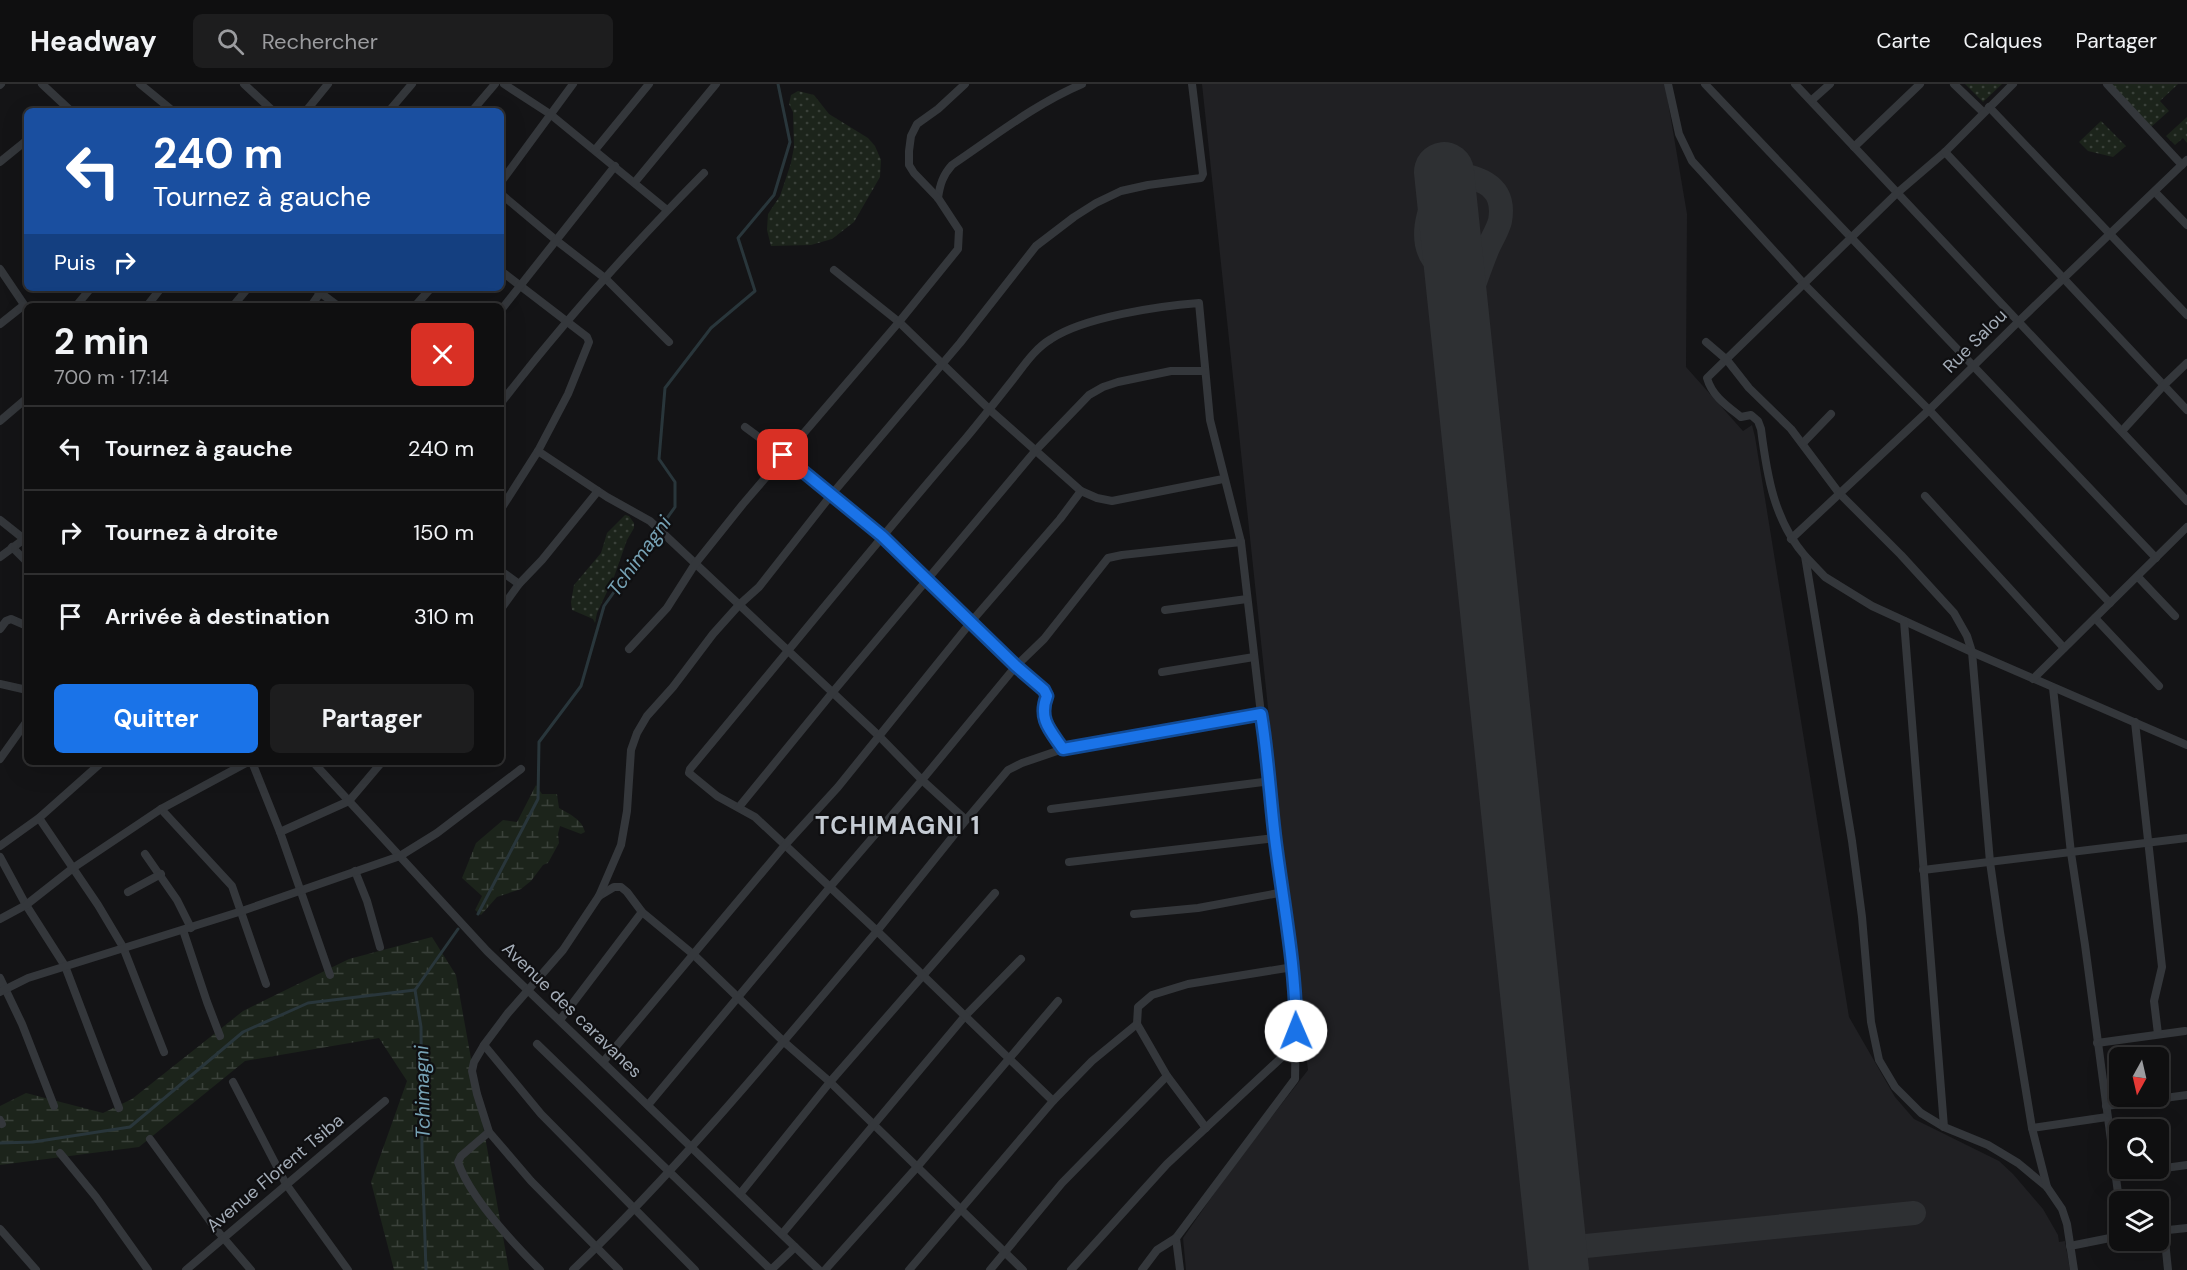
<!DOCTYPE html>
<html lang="fr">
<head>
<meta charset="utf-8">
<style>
  body { margin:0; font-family:"DM Sans",sans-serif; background:#1d1d1e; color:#f1f3f6; height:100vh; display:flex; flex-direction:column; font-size:22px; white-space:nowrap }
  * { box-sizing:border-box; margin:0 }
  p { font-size:20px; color:#9b9c9f }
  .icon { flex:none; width:33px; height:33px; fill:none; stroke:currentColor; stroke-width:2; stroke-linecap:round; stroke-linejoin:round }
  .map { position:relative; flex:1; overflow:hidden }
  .sheet { position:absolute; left:24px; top:219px; width:480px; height:462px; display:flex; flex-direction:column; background:#0f0f10; border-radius:9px; box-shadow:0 6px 24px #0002,0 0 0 2px #2f2f30 }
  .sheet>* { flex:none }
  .top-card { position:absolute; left:24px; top:24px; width:480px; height:183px; border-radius:9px; box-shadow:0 6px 24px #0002,0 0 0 2px #2f2f30; background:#1a4fa0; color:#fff; overflow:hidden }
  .needle { width:39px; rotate:188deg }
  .tools { position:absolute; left:2109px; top:963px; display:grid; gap:12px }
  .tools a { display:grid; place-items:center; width:60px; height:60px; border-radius:9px; background:#0f0f10; box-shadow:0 6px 24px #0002,0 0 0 2px #2f2f30; font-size:30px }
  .pin { position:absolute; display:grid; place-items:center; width:51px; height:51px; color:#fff; margin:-26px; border-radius:12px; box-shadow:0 3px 9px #0006 }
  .me { position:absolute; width:66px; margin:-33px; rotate:359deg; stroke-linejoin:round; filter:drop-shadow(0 0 4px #0008) }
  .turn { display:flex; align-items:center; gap:21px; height:126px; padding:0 30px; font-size:27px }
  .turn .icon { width:78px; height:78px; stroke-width:2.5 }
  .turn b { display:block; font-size:42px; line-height:51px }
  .then { display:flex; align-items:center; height:57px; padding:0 30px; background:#0003; gap:12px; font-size:22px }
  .round { display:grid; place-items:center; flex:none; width:63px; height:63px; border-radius:9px; background:#1d1d1e }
  .overview { display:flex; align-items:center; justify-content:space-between; height:102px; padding:0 30px }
  h1 { font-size:36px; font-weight:700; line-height:45px }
  .action { display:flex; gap:12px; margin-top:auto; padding:12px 30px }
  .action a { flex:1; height:69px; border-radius:9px; background:#1a73e8; color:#fff; font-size:24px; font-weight:700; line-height:69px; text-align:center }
  .action a+a { background:#1d1d1e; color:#f1f3f6 }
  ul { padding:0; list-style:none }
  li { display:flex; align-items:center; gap:18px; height:84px; padding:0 30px; border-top:2px solid #2f2f30 }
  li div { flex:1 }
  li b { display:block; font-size:22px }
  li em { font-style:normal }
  header { display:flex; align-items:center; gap:36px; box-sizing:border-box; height:84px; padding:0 30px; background:#0f0f10; border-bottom:2px solid #2f2f30 }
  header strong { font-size:28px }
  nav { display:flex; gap:33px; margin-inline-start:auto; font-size:21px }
  .search { width:420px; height:54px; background:#1d1d1e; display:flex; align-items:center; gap:15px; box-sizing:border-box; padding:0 21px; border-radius:9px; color:#9b9c9f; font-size:22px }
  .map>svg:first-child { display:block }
  .built { fill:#202023 }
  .grass { fill:url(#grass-dots) }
  .wetland { fill:url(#wetland-marsh) }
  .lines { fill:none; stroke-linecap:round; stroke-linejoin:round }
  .stream { stroke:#29363b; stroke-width:3 }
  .taxiway { stroke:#2e3033; stroke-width:24 }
  .runway { stroke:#2e3033; stroke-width:60 }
  .minor { stroke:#34373b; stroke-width:8 }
  .route-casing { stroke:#114b97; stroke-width:15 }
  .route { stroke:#1a73e8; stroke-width:10 }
  .labels { text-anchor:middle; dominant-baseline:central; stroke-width:4.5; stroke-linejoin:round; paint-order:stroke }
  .street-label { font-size:18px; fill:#a4adb8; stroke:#0f0f11 }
  .water-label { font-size:20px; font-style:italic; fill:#77a3b6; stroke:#0f0f11 }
  .district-label { font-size:24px; font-weight:bold; letter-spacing:1.5px; fill:#c5cbd3; stroke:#0f0f11 }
</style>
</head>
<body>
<header>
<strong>Headway</strong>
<div class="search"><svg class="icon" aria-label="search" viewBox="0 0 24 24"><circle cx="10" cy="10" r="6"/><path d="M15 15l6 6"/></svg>Rechercher</div>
<nav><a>Carte</a><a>Calques</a><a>Partager</a></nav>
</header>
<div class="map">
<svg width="2187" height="1186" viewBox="0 0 2187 1186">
  <defs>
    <pattern id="grass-dots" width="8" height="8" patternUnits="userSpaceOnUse" patternTransform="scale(1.5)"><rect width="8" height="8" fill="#1c241b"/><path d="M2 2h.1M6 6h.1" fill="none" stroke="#3a413a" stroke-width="1.8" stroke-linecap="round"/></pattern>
    <pattern id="wetland-marsh" width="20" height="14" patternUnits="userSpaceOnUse" patternTransform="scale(1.5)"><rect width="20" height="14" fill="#1c241b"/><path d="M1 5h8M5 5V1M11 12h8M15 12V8" fill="none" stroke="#3a413a"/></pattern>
  </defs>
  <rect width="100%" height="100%" fill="#141416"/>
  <!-- built -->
  <path class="built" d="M1202 0H1665L1687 130 1686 283 1743 347 1752 341 1755 353 1849 933 1895 1013 1914 1035 1999 1077 2013 1090 2043 1125 2058 1151 2059 1158 2065 1157 2070 1186H1186L1183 1154 1234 1081 1308 986 1291 841Z"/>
  <!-- grass -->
  <g class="grass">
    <path d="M1965 0H2002L1983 18Z"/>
    <path d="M2109 0H2178L2160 17 2169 27 2151 43Z"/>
    <path d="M798 7 814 11 829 30 868 54 875 62 881 76 880 93 854 138 832 155 811 161 771 162 767 146 768 130 780 112 791 79 794 63 793 28 789 20 791 11Z"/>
    <path d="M2187 33V59L2183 54 2175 61 2166 52Z"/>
    <path d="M2101 37 2126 62 2113 73 2088 67 2079 58Z"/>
    <path d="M625 431 629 432 634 439V444L627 456 614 493 597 529 595 539 593 535 572 526 571 518 574 501 601 469 607 449Z"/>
  </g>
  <!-- wetland -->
  <g class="wetland">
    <path d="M536 701 542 710H557L559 724C569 730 582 735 585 748L581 750 560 742 558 750 559 759 548 779 543 781 531 797 521 805 497 813 481 831 475 826 482 812 462 794 476 759 503 736 517 738Z"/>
    <path d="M432 853 456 891 509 1186H394L371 1098 407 997 379 954 245 977 139 1063 0 1081V1022L26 1009 103 1029 132 1015 243 927 349 875Z"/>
  </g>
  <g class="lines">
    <!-- stream -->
    <g class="stream">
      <path d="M478 830 538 715 539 658 581 602 604 522 675 423V398L659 375 665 304 711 244 755 207 738 154 774 111 790 58 778 0"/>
      <path d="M0 1059 33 1058 130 1043 243 948 308 919 415 906"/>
      <path d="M426 1186 422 1065 421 943 415 906 458 845"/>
    </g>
    <!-- taxiway -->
    <g class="taxiway">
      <path d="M1455 192C1449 189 1443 185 1439 181 1412 157 1434 115 1444 88 1474 92 1507 98 1500 137 1497 148 1491 156 1487 166 1477 191 1469 215 1460 240"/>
      <path d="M1556 1165 1914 1129"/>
    </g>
    <!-- runway -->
    <path class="runway" d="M1444 88 1559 1186"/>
    <!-- minor -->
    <g class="minor">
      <path d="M42 0 71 27"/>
      <path d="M140 0 173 27"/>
      <path d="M244 0 273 27"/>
      <path d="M504 0 550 30 667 126"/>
      <path d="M1668 0 1679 50 1692 77 1804 200 1929 326 2110 519"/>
      <path d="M1705 0 2156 474"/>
      <path d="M1795 0 2187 417"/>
      <path d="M1954 0 1983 28"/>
      <path d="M2013 0 1945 68 1896 110 1707 294C1712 312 1727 322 1741 333L1751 331 1758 337 1761 345C1767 392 1774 436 1805 472L1852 757 1862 833 1871 938 1879 976 1895 1003 1921 1029 1944 1043 1988 1061 2018 1079 2047 1103 2062 1125 2067 1140 2074 1186"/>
      <path d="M2107 0 2182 81"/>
      <path d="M0 1 1 0"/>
      <path d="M1812 16 1830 0"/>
      <path d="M1989 23 2187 231"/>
      <path d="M306 27 328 0"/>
      <path d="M389 27 412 0"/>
      <path d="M472 27 495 0"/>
      <path d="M1854 63 1920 0"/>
      <path d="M595 66 649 0"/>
      <path d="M1945 68 2187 326"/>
      <path d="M0 78 27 56"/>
      <path d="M501 98 573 0"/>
      <path d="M635 98 716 0"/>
      <path d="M2155 108 2187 141"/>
      <path d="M501 110 557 157 606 195 669 258"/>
      <path d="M938 114C940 100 943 91 952 81 995 52 1035 20 1082 0"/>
      <path d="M0 185 27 225"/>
      <path d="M834 186 899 238 990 326 1081 407 1097 414 1112 417 1223 395"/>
      <path d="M501 187 587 253 589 258 568 310 538 367 501 425"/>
      <path d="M314 204 338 222"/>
      <path d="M76 222 91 204"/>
      <path d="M147 222 161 204"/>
      <path d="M233 222 248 204"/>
      <path d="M311 222 320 209"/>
      <path d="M415 222 431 204"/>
      <path d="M501 226 615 82"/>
      <path d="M0 240 24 221"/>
      <path d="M1706 258 1727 276 1749 304 1791 345 1839 409 1901 471 1954 529 1967 552 1972 568 1990 778 2000 848 2032 1044 2047 1103"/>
      <path d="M501 319C563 238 632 162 704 89"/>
      <path d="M0 337 27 314"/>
      <path d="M745 343 783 371 882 452 1016 582 1044 606 1047 612C1037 635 1050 646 1063 665"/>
      <path d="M2122 347 2164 301 2187 279"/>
      <path d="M1803 359 1831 330"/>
      <path d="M538 367 607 413 650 437 879 652 922 696 1016 582 1044 555 1108 474 1122 471 1241 458 1210 336 1199 219C1159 222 1084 233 1051 255 1034 265 1023 283 1011 298 996 317 981 336 966 354 872 463 782 575 690 685L689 689 717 712 755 733 877 847 966 736 922 696 830 803 648 1021"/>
      <path d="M1925 412 2064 564"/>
      <path d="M0 436 24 455"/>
      <path d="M1791 455 1929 326 2019 237 2187 76"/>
      <path d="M1241 458 1261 630"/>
      <path d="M12 463 27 478"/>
      <path d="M1805 472 1825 493 1872 522 1972 568 2187 661"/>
      <path d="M0 473 27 453"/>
      <path d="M501 487 519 500"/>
      <path d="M2138 493 2175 532"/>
      <path d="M501 525 519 500 542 476 598 407"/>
      <path d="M1165 526 1247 515"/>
      <path d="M2095 534 2159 602"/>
      <path d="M1904 537 1944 1043"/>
      <path d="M0 545 6 537 11 535 27 542"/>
      <path d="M629 565 667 524 695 480 743 420 899 238 958 165 959 146 938 114 914 89 909 81V67L911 52 917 40 938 25 965 0"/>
      <path d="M1162 588 1254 573"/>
      <path d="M2033 595 2187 443"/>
      <path d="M0 600 27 606"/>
      <path d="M2053 604 2071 769 2085 861 2120 1124"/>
      <path d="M2135 638 2162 883 2154 917 2158 950"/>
      <path d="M0 675 27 637"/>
      <path d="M252 678 280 748 330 891"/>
      <path d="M313 678 487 867 819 1186"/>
      <path d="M739 723 832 609 1036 366 1089 311 1103 303 1118 298 1171 287H1205"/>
      <path d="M161 725 232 802 266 900"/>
      <path d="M1051 725 1271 697"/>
      <path d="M39 734 98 821 123 863 164 968"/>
      <path d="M966 736 1008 686 1022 679 1063 665 1261 630 1271 697 1275 754 1293 883 1296 935 1295 995 1176 1154 1180 1186"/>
      <path d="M280 748 349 717 382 678"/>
      <path d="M0 762 39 734 102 678"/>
      <path d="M145 770 177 816 191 844"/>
      <path d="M0 773 26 821 65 882 119 1024"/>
      <path d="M1069 778 1275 754"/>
      <path d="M1923 786 2187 754"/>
      <path d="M355 787 367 817 380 863"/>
      <path d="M128 808 161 790"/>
      <path d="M599 812 614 803H621L627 808 642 828 694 871 783 957 830 998 1023 1186"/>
      <path d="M1134 830 1198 824 1284 808"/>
      <path d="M0 835 26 821 73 784 161 725 248 678"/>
      <path d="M183 846 207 918 220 952"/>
      <path d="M0 894 22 940 54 1022"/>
      <path d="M0 908 28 894 242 827 400 772 437 749 521 685"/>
      <path d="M560 936 642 828"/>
      <path d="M2097 959 2185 947"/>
      <path d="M537 960 771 1186"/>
      <path d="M484 961 541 1030 695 1186"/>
      <path d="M603 978 785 761 838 703 971 538 1060 435 1081 407"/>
      <path d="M233 998 286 1100 348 1186"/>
      <path d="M2106 1022 2187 1011"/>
      <path d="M0 1036 2 1040"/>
      <path d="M1206 1044 1167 992 1137 940 1138 923 1152 911 1188 900 1293 883"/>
      <path d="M2032 1044 2107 1033"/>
      <path d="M489 1048 461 1072 458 1078C470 1114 513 1159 540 1186"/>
      <path d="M150 1055 215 1144 251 1186"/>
      <path d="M60 1069 96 1113 148 1186"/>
      <path d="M2115 1091 2187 1081"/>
      <path d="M740 1110 830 998 995 809"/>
      <path d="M0 1145 36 1186"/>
      <path d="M2159 1147 2187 1144"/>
      <path d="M2164 1147 2168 1186"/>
      <path d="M782 1150 965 932 1021 875"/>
      <path d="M2070 1162 2120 1152"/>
      <path d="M186 1186 385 1017"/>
      <path d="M573 1186C682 1081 779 963 877 847L1053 1017"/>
      <path d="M619 1186 531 1097 489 1048 477 1010 472 987 474 978 484 961 508 929 563 866 599 812 621 761 627 727 631 666 637 649 647 632 673 603 713 550 739 521 759 503 832 410 960 259 1036 162 1074 133 1096 119 1121 107 1148 101 1201 94 1203 90 1192 0"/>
      <path d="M771 1186 795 1163"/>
      <path d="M825 1186 918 1082 1058 917"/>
      <path d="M909 1186 1053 1017 1092 977 1137 940"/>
      <path d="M990 1186 1062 1099 1167 992"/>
      <path d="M1071 1186 1167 1080 1296 960"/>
      <path d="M1142 1186 1157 1166 1176 1154"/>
    </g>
  </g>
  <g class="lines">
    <defs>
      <path id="route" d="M783 371 882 452 1016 582 1044 606 1047 612C1038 635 1050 646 1063 665L1261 630C1268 672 1270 713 1275 754 1283 819 1296 882 1296 947"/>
    </defs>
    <!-- route casing -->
    <use href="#route" class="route-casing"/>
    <!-- route -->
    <use href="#route" class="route"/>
  </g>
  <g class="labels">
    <!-- street labels -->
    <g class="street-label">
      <text transform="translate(1975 257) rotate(-45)">Rue Salou</text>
      <text transform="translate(572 926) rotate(44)">Avenue des caravanes</text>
      <text transform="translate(275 1089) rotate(-40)">Avenue Florent Tsiba</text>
    </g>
    <!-- water labels -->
    <g class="water-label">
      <text transform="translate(639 472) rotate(-54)">Tchimagni</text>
      <text transform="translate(422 1008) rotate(-91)">Tchimagni</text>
    </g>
    <!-- district labels -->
    <g class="district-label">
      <text x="898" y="741">TCHIMAGNI 1</text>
    </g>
  </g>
</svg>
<div class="tools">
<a><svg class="needle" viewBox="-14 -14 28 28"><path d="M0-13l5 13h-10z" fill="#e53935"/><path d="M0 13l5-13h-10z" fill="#9b9c9f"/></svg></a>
<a><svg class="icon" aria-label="search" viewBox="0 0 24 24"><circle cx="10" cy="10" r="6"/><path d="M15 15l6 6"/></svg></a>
<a><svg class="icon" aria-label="layers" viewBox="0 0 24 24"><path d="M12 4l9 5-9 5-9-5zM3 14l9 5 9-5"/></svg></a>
</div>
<div class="pin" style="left:783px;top:371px;background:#d93025"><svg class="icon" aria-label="arrive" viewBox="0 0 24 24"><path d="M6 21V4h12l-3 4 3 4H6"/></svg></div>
<svg class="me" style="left:1296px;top:947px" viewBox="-20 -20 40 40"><circle r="19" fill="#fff"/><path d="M0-13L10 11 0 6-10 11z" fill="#1a73e8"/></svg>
<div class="top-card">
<div class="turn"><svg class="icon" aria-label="left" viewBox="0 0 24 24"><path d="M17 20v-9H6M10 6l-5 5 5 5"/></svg><div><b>240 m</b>Tournez à gauche</div></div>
<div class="then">Puis<svg class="icon" aria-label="right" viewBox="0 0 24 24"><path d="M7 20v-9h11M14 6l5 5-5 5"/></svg></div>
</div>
<section class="sheet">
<div class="overview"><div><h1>2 min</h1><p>700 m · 17:14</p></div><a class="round" style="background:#d93025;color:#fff"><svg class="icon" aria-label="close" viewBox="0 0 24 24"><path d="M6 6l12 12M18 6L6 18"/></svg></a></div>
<ul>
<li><svg class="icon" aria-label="left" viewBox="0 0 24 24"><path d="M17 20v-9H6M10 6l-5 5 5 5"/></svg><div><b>Tournez à gauche</b></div><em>240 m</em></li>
<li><svg class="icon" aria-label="right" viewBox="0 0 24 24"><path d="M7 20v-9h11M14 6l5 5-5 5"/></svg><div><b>Tournez à droite</b></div><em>150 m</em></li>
<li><svg class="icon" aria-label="arrive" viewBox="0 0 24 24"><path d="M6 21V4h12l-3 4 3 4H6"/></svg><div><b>Arrivée à destination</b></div><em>310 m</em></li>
</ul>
<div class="action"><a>Quitter</a><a>Partager</a></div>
</section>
</div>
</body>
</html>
